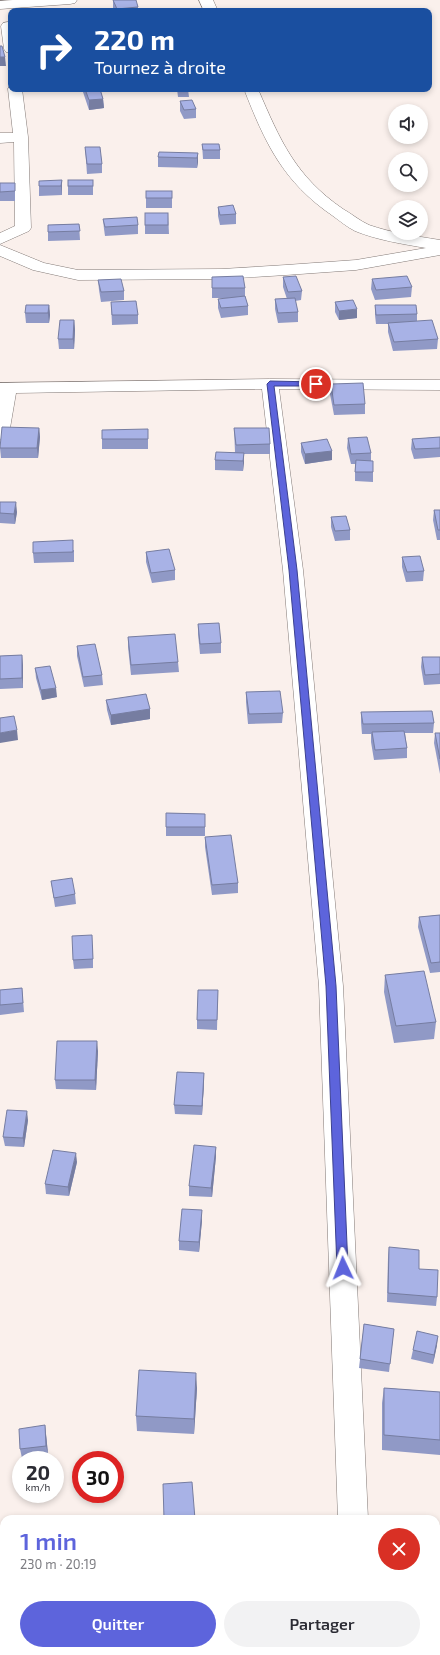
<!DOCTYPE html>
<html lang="fr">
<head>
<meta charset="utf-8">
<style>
  body { margin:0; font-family:"Exo 2",sans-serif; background:#f2f2f3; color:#2b2b33; height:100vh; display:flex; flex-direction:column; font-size:15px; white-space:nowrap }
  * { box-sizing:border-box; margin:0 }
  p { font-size:13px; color:#7c7c81 }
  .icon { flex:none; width:22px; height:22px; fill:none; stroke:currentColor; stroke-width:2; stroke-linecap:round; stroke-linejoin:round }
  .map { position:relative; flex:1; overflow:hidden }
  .side { position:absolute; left:0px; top:1515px; width:440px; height:140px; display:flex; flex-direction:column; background:#fff; border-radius:12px 12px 0 0; box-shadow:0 2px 6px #0003 }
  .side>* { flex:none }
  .guide { position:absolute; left:8px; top:8px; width:424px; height:84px; border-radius:8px; box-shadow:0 2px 6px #0003; background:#1a4fa0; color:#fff; overflow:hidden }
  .controls { position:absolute; left:388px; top:104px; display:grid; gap:8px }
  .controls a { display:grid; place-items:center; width:40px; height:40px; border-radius:50%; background:#fff; box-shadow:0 2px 6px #0003; font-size:20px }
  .speed { position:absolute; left:12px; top:1451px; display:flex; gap:8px; font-size:20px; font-weight:700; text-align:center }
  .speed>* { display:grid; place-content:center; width:52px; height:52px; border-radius:50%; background:#fff; box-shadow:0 2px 6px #0003; line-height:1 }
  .speed small { font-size:10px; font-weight:400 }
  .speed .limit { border:6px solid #d22; background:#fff; color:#111 }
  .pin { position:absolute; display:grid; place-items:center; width:34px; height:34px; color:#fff; margin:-17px; border:2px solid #fff; border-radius:50%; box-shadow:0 1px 4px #0007 }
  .me { position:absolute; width:44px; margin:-22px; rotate:358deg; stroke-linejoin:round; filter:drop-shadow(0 0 3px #0008) }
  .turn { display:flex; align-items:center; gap:14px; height:84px; padding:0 20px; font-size:18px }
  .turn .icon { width:52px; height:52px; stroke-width:2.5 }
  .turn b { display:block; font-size:28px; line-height:34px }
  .round { display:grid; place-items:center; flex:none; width:42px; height:42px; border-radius:21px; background:#f2f2f3 }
  .head { display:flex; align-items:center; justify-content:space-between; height:68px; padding:0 20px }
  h1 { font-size:24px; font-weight:600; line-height:30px; color:#5d64dc }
  .cta { display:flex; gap:8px; margin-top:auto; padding:8px 20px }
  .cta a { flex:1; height:46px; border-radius:24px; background:#5d64dc; color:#fff; font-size:16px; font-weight:600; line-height:46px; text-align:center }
  .cta a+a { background:#f2f2f3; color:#2b2b33 }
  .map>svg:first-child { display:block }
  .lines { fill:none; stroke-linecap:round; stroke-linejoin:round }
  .minor-casing { stroke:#837a77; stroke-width:1 }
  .minor { fill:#fff; fill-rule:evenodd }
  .wall { fill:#9099c6 }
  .shaded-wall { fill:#767da1 }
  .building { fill:#a8b2e6; stroke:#767da1 }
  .route { fill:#5d64dc; stroke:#3c418f }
</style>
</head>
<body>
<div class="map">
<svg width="440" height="1655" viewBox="0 0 440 1655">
  <rect width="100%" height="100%" fill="#faf0ec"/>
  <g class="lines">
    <defs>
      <g id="minor">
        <path d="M13 0H77L75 3 70 4 0 9V1Z"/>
        <path d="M199 0H213L218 11H204Z"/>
        <path d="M8 22 11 23V53L6 52 4 49 1 26 3 23Z"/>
        <path d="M10 86 11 89H22L28 137 31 228 29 231 0 244V233L15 226 14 142 0 143V133H13L8 89Z"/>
        <path d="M244 89H258C280 140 295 176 343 209 352 214 360 221 369 225 392 233 415 236 440 240V255L356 270 286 275 222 279 78 280 33 270 0 256V245L44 263 78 270 222 269 286 265 356 260 426 248C403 244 377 240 355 231 347 227 340 221 333 216 283 182 265 143 244 89Z"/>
        <path d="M270 379 440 380V390L279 389 303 570 343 986 368 1519H338L319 986 283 570 262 389 16 393 9 434 6 438 0 439V383Z"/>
        <rect x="0" y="1584" width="4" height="30"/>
        <path d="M343 1651H378L379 1655H344Z"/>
      </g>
    </defs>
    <!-- minor casing -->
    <use href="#minor" class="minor-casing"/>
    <!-- minor -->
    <use href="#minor" class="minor"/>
  </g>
  <!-- wall -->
  <g class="wall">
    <path d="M113 0 138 7V11H115L113 8Z"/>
    <path d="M82 89H100L103 99 104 108 89 110Z"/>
    <path d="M177 89H188L189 97H178Z"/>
    <path d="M180 101 196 109V118L184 119 180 111Z"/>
    <path d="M202 144 220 150V159H203Z"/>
    <path d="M85 147 102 164V173L87 174Z"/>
    <path d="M198 153V162L197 168 158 167V157Z"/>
    <path d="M62 180V195L39 196V186Z"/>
    <path d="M93 180V195H68V186Z"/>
    <rect x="0" y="183" width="15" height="18"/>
    <path d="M172 191V208H146V198Z"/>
    <path d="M218 207 236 214V224L220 225 218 216Z"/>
    <path d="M168 213 169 234H145V225Z"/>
    <path d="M103 219 138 225V234L105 236 104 229Z"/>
    <path d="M79 224 80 240 48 241V225Z"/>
    <path d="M212 277 245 288V296L248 306V315L221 318 218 308V299L232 298H212Z"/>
    <path d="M283 277 302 291 301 300 295 301 298 312V322L278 323 275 309V299H287L283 287Z"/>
    <path d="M372 279 412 287 411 297 375 300 371 289Z"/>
    <path d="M98 280 124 291V300L101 302 99 290Z"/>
    <path d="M111 302 138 315V324L112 325Z"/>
    <path d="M335 302 357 318 339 320 335 312Z"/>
    <path d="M49 305 50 315 49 323H26L25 313Z"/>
    <path d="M375 305 417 314V321L438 339 437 349 393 351 388 332V324H376L375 315Z"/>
    <path d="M74 320 75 330 74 349H59L58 339Z"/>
    <path d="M331 384 365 404V414L334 415 330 394Z"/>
    <path d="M39 428 40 437 38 458H1L0 448Z"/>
    <path d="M234 428 270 444V454H244L243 471 215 470V460L235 452Z"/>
    <path d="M148 429V449H102V439Z"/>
    <path d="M440 437V457L414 459 411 449 412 439Z"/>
    <path d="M348 438 371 453V461L373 472V482L355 481V464H351L347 448Z"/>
    <path d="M301 443 332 451V460L305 464 301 452Z"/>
    <path d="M0 502 17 512 15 524 0 523Z"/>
    <path d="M434 510H440V540H437L433 520Z"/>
    <path d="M331 517 350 530V540L335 541 331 527Z"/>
    <path d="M74 550V562L34 563 33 553Z"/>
    <path d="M146 552 175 570V580L152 583 146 562Z"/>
    <path d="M402 557 424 571 423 581 406 582 402 567Z"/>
    <path d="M198 624 221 643V653L200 654 198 634Z"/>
    <path d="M128 637 178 662 179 672 131 675 128 647Z"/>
    <path d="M77 646 102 675 103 685 84 687 77 656Z"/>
    <path d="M22 655 23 688 0 689V656Z"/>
    <path d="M422 657H440V684L424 685 421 667Z"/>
    <path d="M35 668 57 697 42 700 36 678Z"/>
    <path d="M246 692 283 713 282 723 248 724 246 702Z"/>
    <path d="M106 700 150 709V719L111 725 107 710Z"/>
    <path d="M361 712 434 723 433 733H405L407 748V758L374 760 371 742V734H362L361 722Z"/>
    <path d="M435 733H440V774L434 743Z"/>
    <path d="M166 813 205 814V836H166Z"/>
    <path d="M205 837 238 883V893L212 895 205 847Z"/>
    <path d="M51 881 75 894 76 904 55 907Z"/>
    <path d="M440 915V972L430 973 418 927 419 917Z"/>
    <path d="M93 945V968L74 969 73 960Z"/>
    <path d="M385 975 436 1022 434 1039 394 1043 384 992Z"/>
    <path d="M22 988 24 1012 0 1015V990Z"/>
    <path d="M218 990 217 1030 197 1029V1020Z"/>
    <path d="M98 1051 96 1090 56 1089 55 1080Z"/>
    <path d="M204 1073V1083L202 1115 175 1114 174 1105Z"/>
    <path d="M28 1120 24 1147 5 1146 3 1137Z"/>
    <path d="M216 1147V1156L212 1197 189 1196V1186Z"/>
    <path d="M77 1162 69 1196 46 1194 45 1184Z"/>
    <path d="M202 1220 199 1252 179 1250V1241Z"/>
    <path d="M389 1247 419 1269 437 1297 436 1306 387 1302 388 1257Z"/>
    <path d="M364 1324 394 1329 389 1372 359 1368Z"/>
    <path d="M437 1345 433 1364 411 1359 413 1350Z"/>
    <path d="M197 1388 194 1434 137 1431 136 1416Z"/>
    <path d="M384 1388 440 1392V1455L382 1450V1403Z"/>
    <path d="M45 1425 48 1454 22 1458 20 1449Z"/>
  </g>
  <!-- shaded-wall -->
  <g class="shaded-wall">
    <path d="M0 57H5L6 66H0Z"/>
    <path d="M103 99 104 108 89 110V100Z"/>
    <path d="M198 153V162L197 168V158Z"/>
    <path d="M62 180V195L61 186Z"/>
    <path d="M49 305 50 315 49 323 48 313Z"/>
    <path d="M357 309V318L339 320V311Z"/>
    <path d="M74 320 75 330 74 349 73 339Z"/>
    <path d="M39 428 40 437 38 458 37 448Z"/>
    <path d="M332 451V460L305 464V454Z"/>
    <path d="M244 453V463L243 471V461Z"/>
    <path d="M16 502 17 512 15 524 14 514Z"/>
    <path d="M22 655 23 665V688L22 678Z"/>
    <path d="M56 688 57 697 42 700 41 690Z"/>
    <path d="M150 709V719L111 725V715Z"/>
    <path d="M17 730 18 740 0 743V733Z"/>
    <path d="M97 1041 98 1051 96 1090 95 1080Z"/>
    <path d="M204 1073V1083L202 1115V1106Z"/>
    <path d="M27 1111 28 1120 24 1147 23 1138Z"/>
    <path d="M216 1147V1156L212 1197 211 1188Z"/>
    <path d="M76 1153 77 1162 69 1196 68 1187Z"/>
    <path d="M202 1210V1220L199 1252V1242Z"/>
    <path d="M438 1336 437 1345 433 1364 434 1355Z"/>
    <path d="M196 1373 197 1388 194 1434V1419Z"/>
    <path d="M45 1425 46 1434 48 1454 46 1446Z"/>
  </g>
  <!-- building -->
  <g class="building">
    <path d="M113 0H136L138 7 117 9Z"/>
    <path d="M0 46H2L5 57H0Z"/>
    <path d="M85 89H100L103 99 89 100Z"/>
    <path d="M192 100 196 109 184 110 180 101Z"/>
    <path d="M202 144H219L220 150H203Z"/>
    <path d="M85 147H100L102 164H87Z"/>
    <path d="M159 152 198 153 197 158 158 157Z"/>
    <path d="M62 180 61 186H39V181Z"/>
    <rect x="68" y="180" width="25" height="6"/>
    <path d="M0 183H15V191L0 192Z"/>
    <rect x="146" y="191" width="26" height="7"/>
    <path d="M233 205 236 214 220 215 218 207Z"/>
    <rect x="145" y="213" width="23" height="12"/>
    <path d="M137 217 138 225 105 227 103 219Z"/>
    <path d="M79 224 80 231 48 232V225Z"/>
    <path d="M243 276 245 288H212V277Z"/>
    <path d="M296 276 302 291 288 292 283 277Z"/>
    <path d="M407 276 412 287 376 290 372 279Z"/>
    <path d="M121 279 124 291 101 292 98 280Z"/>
    <path d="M245 296 248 306 221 308 218 299Z"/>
    <path d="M295 298 298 312 278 313 275 299Z"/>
    <path d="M353 300 357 309 339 311 335 302Z"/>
    <path d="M136 301 138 315H112L111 302Z"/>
    <path d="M26 305H49L48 313H25Z"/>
    <path d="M375 305H416L417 314 376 315Z"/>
    <path d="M60 320H74L73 339H58Z"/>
    <path d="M432 320 438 339 394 342 388 323Z"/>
    <path d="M363 383 365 404 334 405 331 384Z"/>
    <path d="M2 427 39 428 37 448H0Z"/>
    <path d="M234 428H269L270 444 236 445Z"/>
    <path d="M148 429V439H102V430Z"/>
    <path d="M367 437 371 453 351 454 348 438Z"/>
    <path d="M440 437V448L415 449 412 439Z"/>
    <path d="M327 439 332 451 305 454 301 443Z"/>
    <path d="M216 452 244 453 243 461 215 460Z"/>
    <path d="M356 460 373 461V472H355Z"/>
    <path d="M0 502H16L14 514 0 513Z"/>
    <path d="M434 510H440V530H438Z"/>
    <path d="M346 516 350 530 335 531 331 517Z"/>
    <path d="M73 540V552L33 553V542Z"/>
    <path d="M169 549 175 570 151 573 146 552Z"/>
    <path d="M420 556 424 571 407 572 402 557Z"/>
    <path d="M219 623 221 643 200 644 198 624Z"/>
    <path d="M175 634 178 662 131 665 128 637Z"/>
    <path d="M95 644 102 675 83 677 77 646Z"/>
    <path d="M22 655V678L0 679V656Z"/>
    <path d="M422 657H440V674L425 675Z"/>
    <path d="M50 666 56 688 41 690 35 668Z"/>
    <path d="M280 691 283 713 249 714 246 692Z"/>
    <path d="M146 694 150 709 111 715 106 700Z"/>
    <path d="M432 711 434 723 363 724 361 712Z"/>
    <path d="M14 716 17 730 0 733V718Z"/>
    <path d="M404 731 407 748 375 750 372 732Z"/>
    <path d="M435 733H440V759Z"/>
    <path d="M166 813 205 814V827H166Z"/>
    <path d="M231 835 238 883 212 885 205 837Z"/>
    <path d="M72 878 75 894 54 898 51 881Z"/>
    <path d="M440 915V962L431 963 419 917Z"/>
    <path d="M92 935 93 959 73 960 72 936Z"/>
    <path d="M424 971 436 1022 396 1026 385 975Z"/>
    <path d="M22 988 23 1003 0 1005V990Z"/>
    <path d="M198 990H218L217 1020H197Z"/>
    <path d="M57 1041H97L95 1080H55Z"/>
    <path d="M177 1072 204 1073 202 1106 174 1105Z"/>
    <path d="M7 1110 27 1111 23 1138 3 1137Z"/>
    <path d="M194 1145 216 1147 211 1188 189 1186Z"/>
    <path d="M53 1150 76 1153 68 1187 45 1184Z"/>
    <path d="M182 1209 202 1210 199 1242 179 1241Z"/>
    <path d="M389 1247 419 1250V1269L438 1270 437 1297 388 1293Z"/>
    <path d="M364 1324 394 1329 390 1364 360 1359Z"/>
    <path d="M417 1331 438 1336 434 1355 413 1350Z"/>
    <path d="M139 1370 196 1373 194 1419 136 1416Z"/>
    <path d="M384 1388 440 1392V1440L384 1435Z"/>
    <path d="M45 1425 46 1446 20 1449 19 1429Z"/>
    <path d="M192 1482 195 1519H164L163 1484Z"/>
  </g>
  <!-- route -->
  <path class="route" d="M270 381 316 382 320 384 316 386H274L297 570 336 986 348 1268 347 1272 343 1273 339 1272 337 1268 326 986 289 570 267 384Z"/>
</svg>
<div class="controls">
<a><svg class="icon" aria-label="sound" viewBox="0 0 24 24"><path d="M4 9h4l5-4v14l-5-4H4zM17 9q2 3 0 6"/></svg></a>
<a><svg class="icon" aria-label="search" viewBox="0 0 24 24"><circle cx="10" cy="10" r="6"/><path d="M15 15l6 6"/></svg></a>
<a><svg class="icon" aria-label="layers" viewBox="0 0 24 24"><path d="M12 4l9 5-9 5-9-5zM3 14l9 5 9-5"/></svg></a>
</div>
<div class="speed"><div>20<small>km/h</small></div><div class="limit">30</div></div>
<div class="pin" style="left:316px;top:384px;background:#d93025"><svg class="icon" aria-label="arrive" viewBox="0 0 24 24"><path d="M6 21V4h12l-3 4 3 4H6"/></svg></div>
<svg class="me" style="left:343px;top:1268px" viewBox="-20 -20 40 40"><path d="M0-17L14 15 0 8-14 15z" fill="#5d64dc" stroke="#fff" stroke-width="4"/></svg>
<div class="guide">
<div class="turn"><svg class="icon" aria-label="right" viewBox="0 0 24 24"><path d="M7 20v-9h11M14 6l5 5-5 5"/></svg><div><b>220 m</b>Tournez à droite</div></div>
</div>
<section class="side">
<div class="head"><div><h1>1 min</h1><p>230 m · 20:19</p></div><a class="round" style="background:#d93025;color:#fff"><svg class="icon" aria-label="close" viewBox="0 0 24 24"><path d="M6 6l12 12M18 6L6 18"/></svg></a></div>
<div class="cta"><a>Quitter</a><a>Partager</a></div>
</section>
</div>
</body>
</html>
